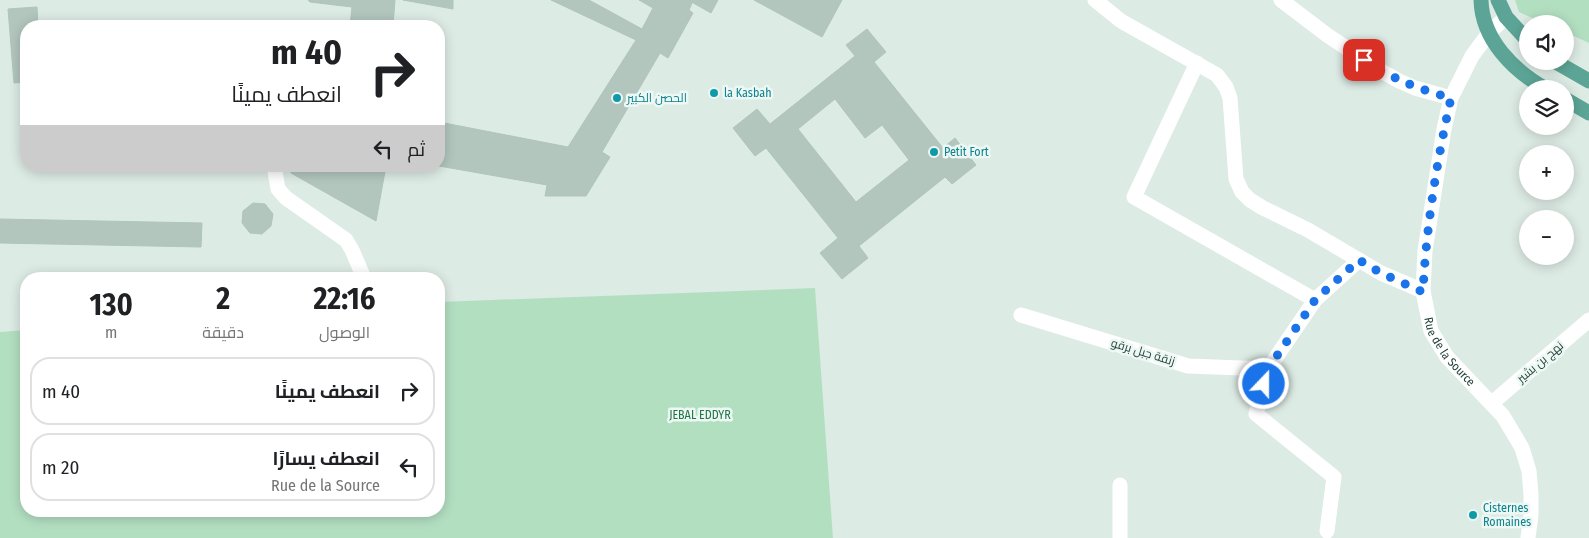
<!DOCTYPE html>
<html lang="ar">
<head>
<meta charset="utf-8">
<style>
  body { margin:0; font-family:"Fira Sans Condensed",Cairo,sans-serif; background:#f2f2f2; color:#202124; direction:rtl; height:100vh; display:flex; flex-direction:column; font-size:19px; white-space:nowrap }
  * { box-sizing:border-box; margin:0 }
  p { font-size:16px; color:#757577 }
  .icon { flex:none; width:28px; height:28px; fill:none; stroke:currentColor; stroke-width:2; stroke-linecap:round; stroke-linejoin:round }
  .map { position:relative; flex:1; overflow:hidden; direction:ltr }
  .drawer { position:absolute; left:20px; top:272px; width:425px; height:245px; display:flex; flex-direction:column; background:#fff; border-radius:20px; box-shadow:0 2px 12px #0003; direction:rtl }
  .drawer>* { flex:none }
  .top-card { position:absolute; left:20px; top:20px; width:425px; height:152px; border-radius:20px; box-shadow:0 2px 12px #0003; direction:rtl; background:#fff; color:#202124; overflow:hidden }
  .buttons { position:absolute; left:1519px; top:15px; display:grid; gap:10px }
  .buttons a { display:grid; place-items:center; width:55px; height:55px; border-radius:50%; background:#fff; box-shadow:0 2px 12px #0003; font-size:25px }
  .pin { position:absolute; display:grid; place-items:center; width:42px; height:42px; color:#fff; margin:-21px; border-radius:10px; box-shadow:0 2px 8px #0006 }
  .me { position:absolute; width:55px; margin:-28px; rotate:22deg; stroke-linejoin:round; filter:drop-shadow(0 0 4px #0008) }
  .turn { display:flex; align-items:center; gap:18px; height:105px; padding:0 20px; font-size:22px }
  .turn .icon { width:65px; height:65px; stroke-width:2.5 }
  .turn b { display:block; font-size:35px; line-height:42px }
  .then { display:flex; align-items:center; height:48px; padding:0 20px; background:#0003; gap:10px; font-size:19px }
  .eta { display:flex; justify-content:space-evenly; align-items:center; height:85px; text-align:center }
  .eta b { font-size:30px; font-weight:700; line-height:35px }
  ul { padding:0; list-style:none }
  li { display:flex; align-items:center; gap:15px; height:68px; margin:0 10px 8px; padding:0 10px; border:2px solid #e0e0e0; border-radius:20px }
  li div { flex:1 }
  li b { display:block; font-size:19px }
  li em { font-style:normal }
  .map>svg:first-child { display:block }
  .green { fill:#b3dfc1 }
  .building { fill:#b2c6be; stroke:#afc5bd; fill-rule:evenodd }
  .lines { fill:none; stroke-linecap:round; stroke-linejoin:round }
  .service { stroke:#fff; stroke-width:15 }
  .pedestrian { stroke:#fff; stroke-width:15 }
  .minor { stroke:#fff; stroke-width:15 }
  .primary { stroke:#5ca596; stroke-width:15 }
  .route { stroke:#1a73e8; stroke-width:9; stroke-dasharray:0 16.2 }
  .culture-dot { fill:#0f9aa8; stroke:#edf7f3; stroke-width:2 }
  .labels { text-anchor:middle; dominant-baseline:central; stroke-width:5; stroke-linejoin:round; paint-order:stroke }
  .culture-label { font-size:12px; fill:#0d838f; stroke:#edf7f3; text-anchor:start }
  .street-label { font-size:12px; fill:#1d3c35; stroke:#edf7f3 }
  .park-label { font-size:12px; fill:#237647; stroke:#edf7f3 }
</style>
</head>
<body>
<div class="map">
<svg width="1589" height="538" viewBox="0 0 1589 538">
  <rect width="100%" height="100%" fill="#ddebe5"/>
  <!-- green -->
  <g class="green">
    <path d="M1515 0H1589V43L1565 32V24H1545L1519 12Z"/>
    <path d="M815 288 833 538H0V332L26 330V511H439V302Z"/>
  </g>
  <!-- building -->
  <g class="building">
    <path d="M308 0H395L393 26H350L352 7 310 2Z"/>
    <path d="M403 0H453V9Z"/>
    <path d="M551 0H589L642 29 653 8 639 0H688L692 3 689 10 693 13 668 58 660 53 602 152 610 157 586 196H545L547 185 439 166V122L568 147 636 40Z"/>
    <path d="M688 0H718L711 13Z"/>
    <path d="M754 0H842L822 37Z"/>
    <path d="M37 7 38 26H26V82L14 83 8 9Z"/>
    <path d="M867 29 886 52 874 62 943 148 955 138 976 165 952 184 945 177 859 246 868 258 842 279 820 253 838 238 766 148 755 156 733 128 757 109 770 124 855 56 846 45ZM835 99 865 138 882 125 909 160 856 202 798 129Z"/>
    <path d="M291 166H386L376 221 291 173Z"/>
    <path d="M253 203 265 204 273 214 271 226 262 234 250 233 242 223 243 211Z"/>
    <path d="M0 219 202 223 201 247 0 243Z"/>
  </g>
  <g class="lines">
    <!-- service -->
    <path class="service" d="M274 166 278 189 286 198 346 240 352 250 364 278"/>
    <!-- pedestrian -->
    <g class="pedestrian">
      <path d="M1197 63 1134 197 1315 300"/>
      <path d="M1021 315 1188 366 1268 369"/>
      <path d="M1492 403 1589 320"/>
      <path d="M1327 531 1334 477 1256 414 1268 369 1315 300 1359 260"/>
    </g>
    <!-- minor -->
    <g class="minor">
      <path d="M1095 0 1121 21 1217 75 1226 87 1230 98 1236 179 1242 192 1250 200 1263 208 1308 230 1381 273 1423 291"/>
      <path d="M1281 0 1327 35 1378 69 1399 81 1415 88 1451 98"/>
      <path id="s1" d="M1506 17 1489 33 1472 56 1451 98 1444 129 1425 251 1423 291 1431 331 1447 357 1503 416 1522 448 1529 471 1531 494V515L1528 538"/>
      <path d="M1120 538V485"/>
    </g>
    <!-- primary -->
    <g class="primary">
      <path d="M1481 0C1482 40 1514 71 1546 89"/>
      <path d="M1498 0 1506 17 1528 41"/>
      <path d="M1554 61 1589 81"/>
      <path d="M1565 99 1589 113"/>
    </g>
  </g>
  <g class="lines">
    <!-- route -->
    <path class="route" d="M1264 384 1268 369 1315 300 1359 260 1381 273 1423 292C1426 228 1437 160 1451 98 1416 88 1395 80 1364 60"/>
  </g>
  <!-- markers -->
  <g class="culture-dot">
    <circle cx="714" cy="93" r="5"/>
    <circle cx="617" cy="98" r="5"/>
    <circle cx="934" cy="152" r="5"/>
    <circle cx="1473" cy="515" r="5"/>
  </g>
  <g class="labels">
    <!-- culture labels -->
    <g class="culture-label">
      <text x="724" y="93">la Kasbah</text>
      <text x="627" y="98">الحصن الكبير</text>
      <text x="944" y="152">Petit Fort</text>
      <text x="1483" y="508">Cisternes<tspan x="1483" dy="14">Romaines</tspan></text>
    </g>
    <!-- street labels -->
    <g class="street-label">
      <text stroke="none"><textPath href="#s1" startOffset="362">Rue de la Source</textPath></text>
      <text transform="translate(1143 352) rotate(17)">زنقة جبل برقو</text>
      <text transform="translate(1540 362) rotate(-40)">نهج بن بشير</text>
    </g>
    <!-- park labels -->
    <g class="park-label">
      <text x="700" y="415">JEBAL EDDYR</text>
    </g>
  </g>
</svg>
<div class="buttons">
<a><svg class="icon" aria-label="sound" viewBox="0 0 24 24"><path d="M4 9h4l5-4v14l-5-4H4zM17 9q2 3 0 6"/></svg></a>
<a><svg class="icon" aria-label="layers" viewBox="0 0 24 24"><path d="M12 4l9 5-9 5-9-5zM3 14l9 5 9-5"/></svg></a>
<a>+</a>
<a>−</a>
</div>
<div class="pin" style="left:1364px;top:60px;background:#d93025"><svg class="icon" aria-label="arrive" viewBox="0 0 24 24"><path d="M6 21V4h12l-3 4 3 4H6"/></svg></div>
<svg class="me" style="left:1264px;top:384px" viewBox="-20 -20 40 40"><circle r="17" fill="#1a73e8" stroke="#fff" stroke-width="3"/><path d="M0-11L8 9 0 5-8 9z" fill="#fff"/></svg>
<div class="top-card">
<div class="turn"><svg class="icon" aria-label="right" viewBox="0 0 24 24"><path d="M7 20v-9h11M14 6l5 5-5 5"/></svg><div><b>40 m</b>انعطف يمينًا</div></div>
<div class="then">ثم<svg class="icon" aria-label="left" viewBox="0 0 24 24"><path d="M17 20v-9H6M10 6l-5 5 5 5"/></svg></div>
</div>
<section class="drawer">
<div class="eta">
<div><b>22:16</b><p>الوصول</p></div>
<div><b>2</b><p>دقيقة</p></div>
<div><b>130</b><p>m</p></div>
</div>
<ul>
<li><svg class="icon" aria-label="right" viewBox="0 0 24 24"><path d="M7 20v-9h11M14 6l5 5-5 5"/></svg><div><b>انعطف يمينًا</b></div><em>40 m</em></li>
<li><svg class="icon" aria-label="left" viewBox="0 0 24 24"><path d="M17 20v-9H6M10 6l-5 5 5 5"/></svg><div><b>انعطف يسارًا</b><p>Rue de la Source</p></div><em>20 m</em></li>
</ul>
</section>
</div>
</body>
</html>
